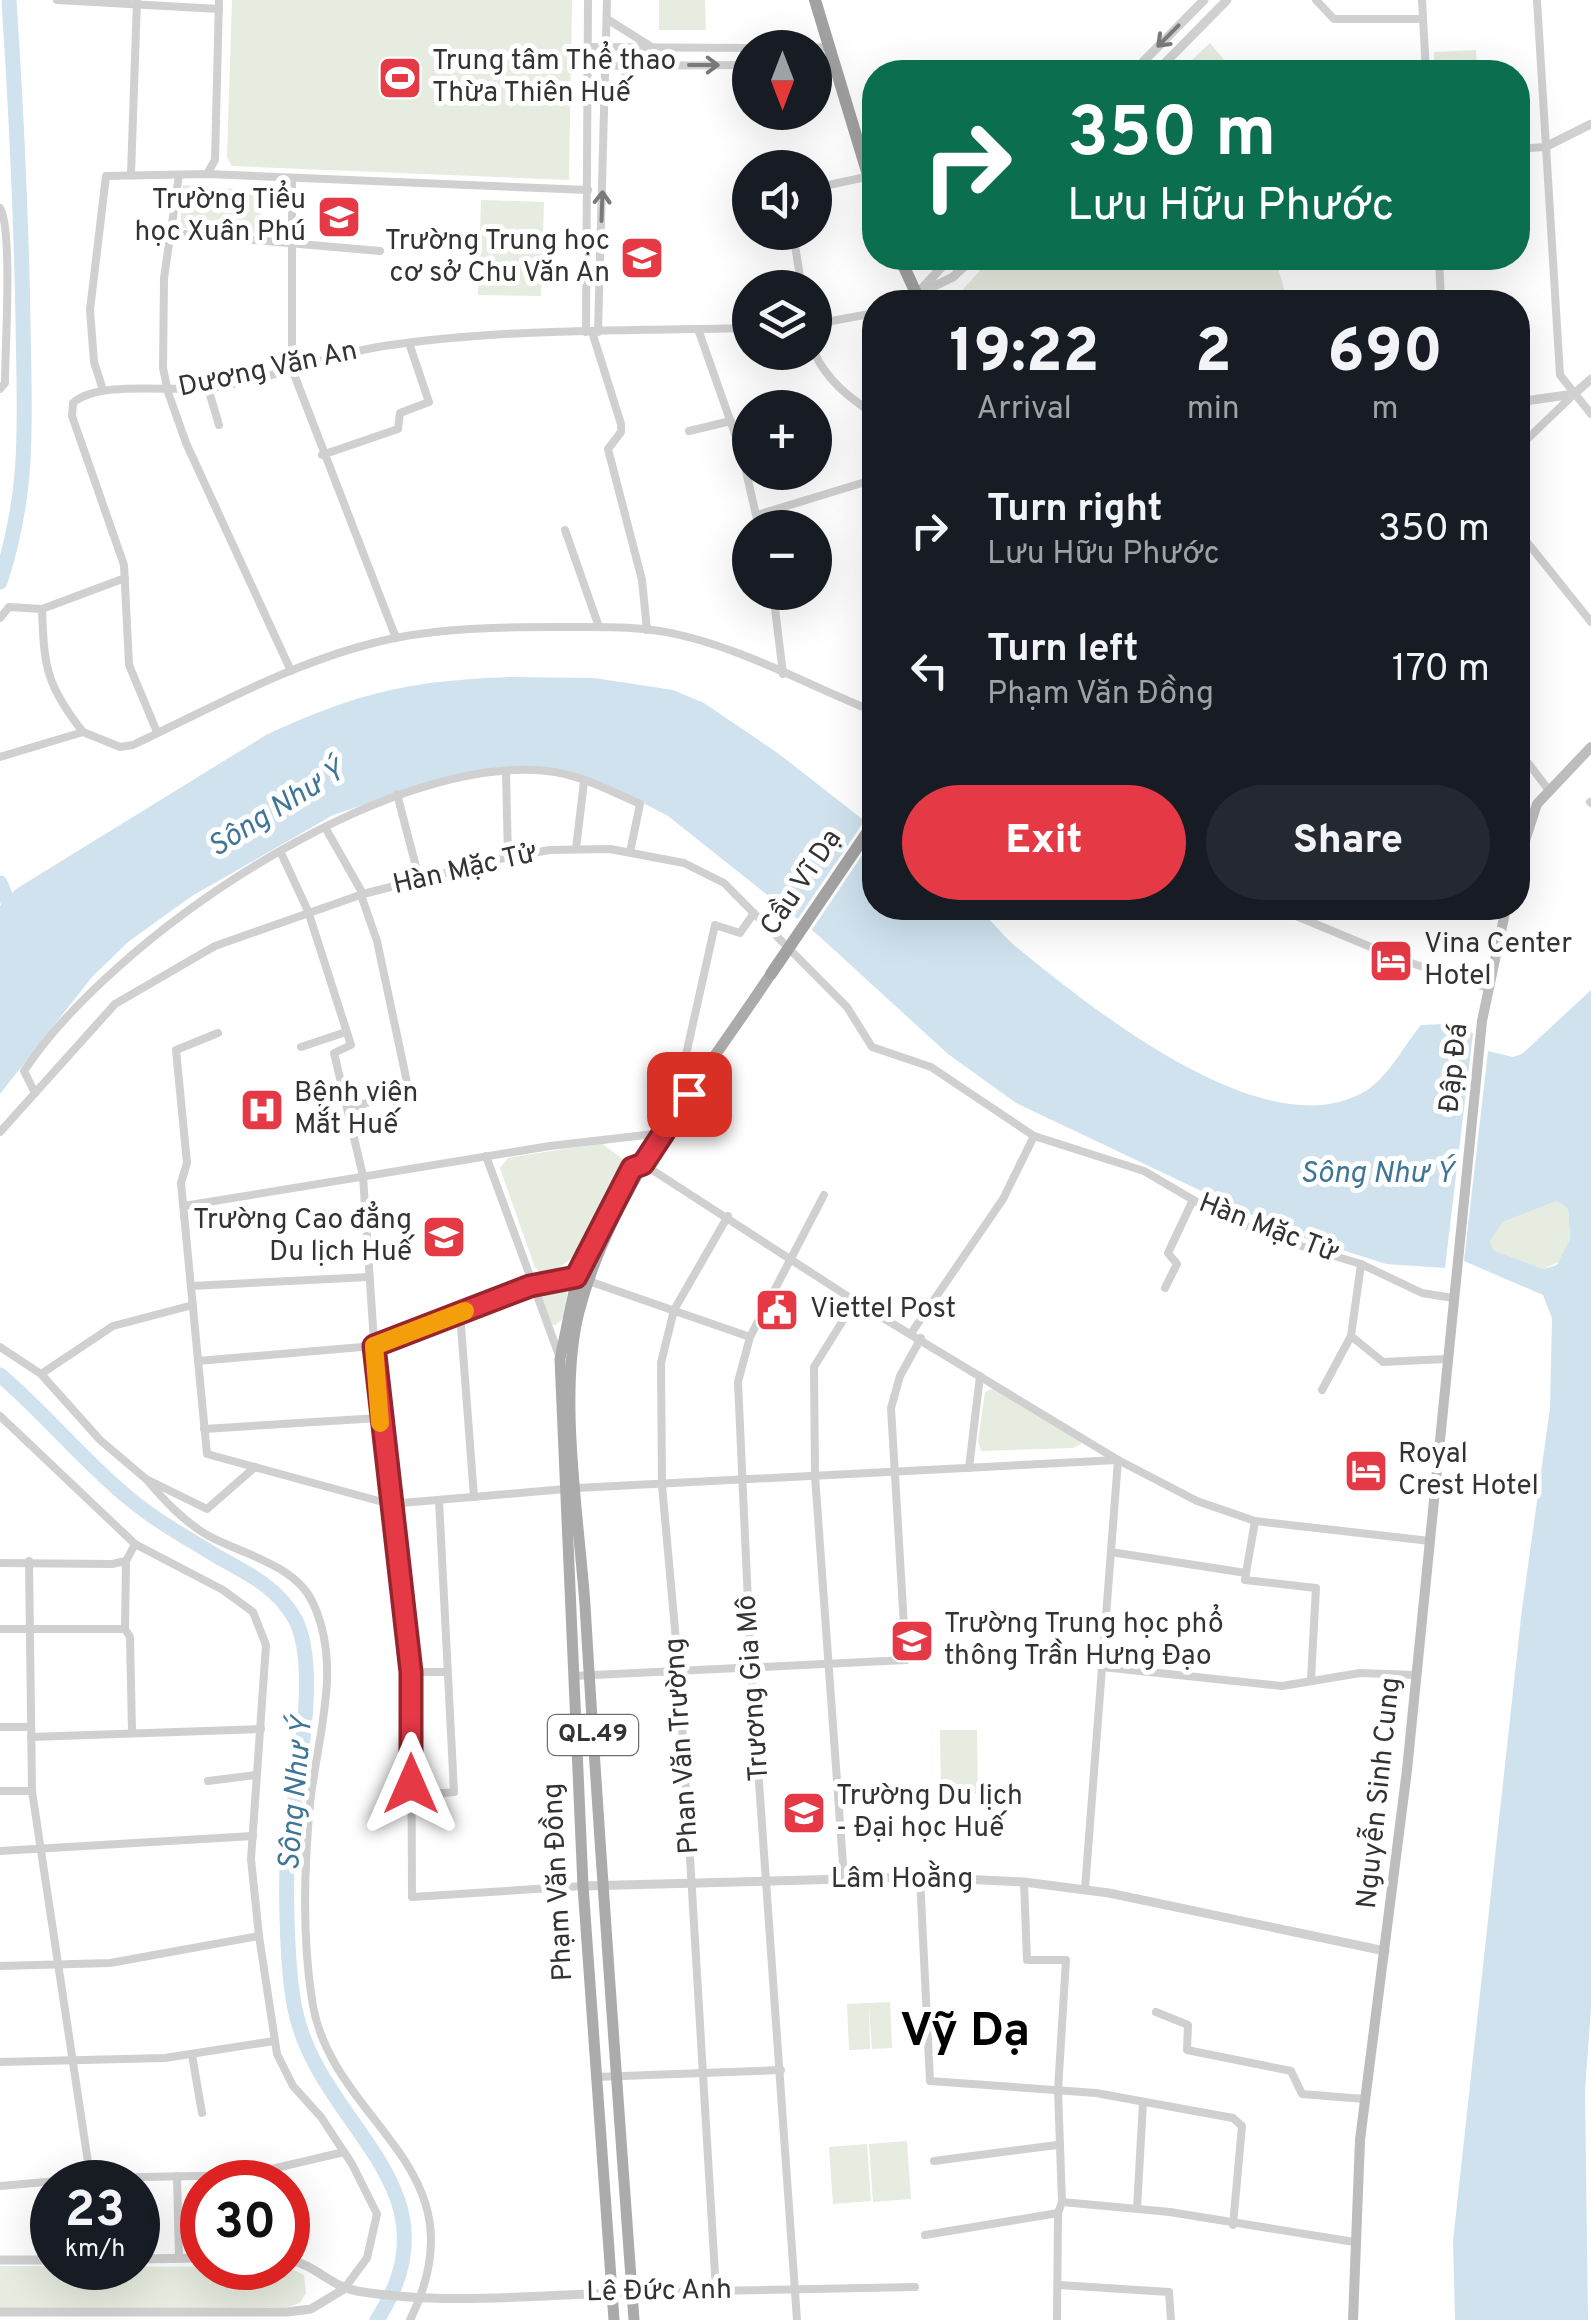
<!DOCTYPE html>
<html lang="en">
<head>
<meta charset="utf-8">
<style>
  body { margin:0; font-family:Overpass,sans-serif; background:#242831; color:#f1f3f6; height:100vh; display:flex; flex-direction:column; font-size:38px; white-space:nowrap }
  * { box-sizing:border-box; margin:0 }
  p { font-size:32px; color:#9ea1a6 }
  .icon { flex:none; width:55px; height:55px; fill:none; stroke:currentColor; stroke-width:2; stroke-linecap:round; stroke-linejoin:round }
  .map { position:relative; flex:1; overflow:hidden }
  .drawer { position:absolute; left:862px; top:290px; width:668px; height:630px; display:flex; flex-direction:column; background:#171b24; border-radius:40px; box-shadow:0 10px 40px #0002 }
  .drawer>* { flex:none }
  .hud { position:absolute; left:862px; top:60px; width:668px; height:210px; border-radius:40px; box-shadow:0 10px 40px #0002; background:#0b6e4f; color:#fff; overflow:hidden }
  .needle { width:65px; rotate:180deg }
  .fabs { position:absolute; left:732px; top:30px; display:grid; gap:20px }
  .fabs a { display:grid; place-items:center; width:100px; height:100px; border-radius:50%; background:#171b24; box-shadow:0 10px 40px #0002; font-size:50px }
  .speed { position:absolute; left:30px; top:2160px; display:flex; gap:20px; font-size:50px; font-weight:700; text-align:center }
  .speed>* { display:grid; place-content:center; width:130px; height:130px; border-radius:50%; background:#171b24; box-shadow:0 10px 40px #0002; line-height:1 }
  .speed small { font-size:25px; font-weight:400 }
  .speed .limit { border:15px solid #d22; background:#fff; color:#111 }
  .pin { position:absolute; display:grid; place-items:center; width:85px; height:85px; color:#fff; margin:-42px; border-radius:20px; box-shadow:0 5px 15px #0006 }
  .me { position:absolute; width:110px; margin:-55px; rotate:0deg; stroke-linejoin:round; filter:drop-shadow(0 0 8px #0008) }
  .turn { display:flex; align-items:center; gap:35px; height:210px; padding:0 40px; font-size:45px }
  .turn .icon { width:130px; height:130px; stroke-width:2.5 }
  .turn b { display:block; font-size:70px; line-height:85px }
  .eta { display:flex; justify-content:space-evenly; align-items:center; height:170px; text-align:center }
  .eta b { font-size:60px; font-weight:800; line-height:70px }
  .action { display:flex; gap:20px; margin-top:auto; padding:20px 40px }
  .action a { flex:1; height:115px; border-radius:60px; background:#e63946; color:#fff; font-size:40px; font-weight:800; line-height:115px; text-align:center }
  .action a+a { background:#242831; color:#f1f3f6 }
  ul { padding:0; list-style:none }
  li { display:flex; align-items:center; gap:30px; height:140px; padding:0 40px }
  li div { flex:1 }
  li b { display:block; font-size:38px }
  li em { font-style:normal }
  .map>svg:first-child { display:block }
  .green { fill:#e6ecdf }
  .water { fill:#cfe2ee; fill-rule:evenodd }
  .pier { fill:#fff }
  .lines { fill:none; stroke-linecap:round; stroke-linejoin:round }
  .river { stroke:#cfe2ee; stroke-width:15 }
  .minor { stroke:#d0d0d0; stroke-width:8 }
  .tertiary { stroke:#d0d0d0; stroke-width:9 }
  .secondary { stroke:#bdbdbd; stroke-width:10 }
  .primary { stroke:#ababab; stroke-width:11 }
  .trunk { stroke:#a2a2a2; stroke-width:12 }
  .trunk-bridge { stroke:#a2a2a2; stroke-width:12 }
  .oneway { stroke:#7a7a7a }
  .route-casing { stroke:#96252e; stroke-width:25 }
  .route { stroke:#e63946; stroke-width:18 }
  .slow { stroke:#f59e0b; stroke-width:18 }
  .labels { text-anchor:middle; dominant-baseline:central; stroke-width:10; stroke-linejoin:round; paint-order:stroke }
  .shield { fill:#fff; stroke:#707070; stroke-width:2.5 }
  .shield-label { font-size:25px; font-weight:bold; fill:#333 }
  .poi-label { font-size:28px; fill:#333; stroke:#fff; text-anchor:start }
  .street-label { font-size:28px; fill:#333; stroke:#fff }
  .water-label { font-size:30px; font-style:italic; fill:#3f7597; stroke:#fff }
  .town-label { font-size:48px; font-weight:bold; fill:#000; stroke:#fff }
</style>
</head>
<body>
<div class="map">
<svg width="1591" height="2320" viewBox="0 0 1591 2320">
  <rect width="100%" height="100%" fill="#fff"/>
  <!-- green -->
  <g class="green">
    <path d="M232 0H572L569 180 232 166 227 157Z"/>
    <path d="M659 0H705L706 30H659Z"/>
    <path d="M1210 43 1234 72H1179Z"/>
    <path d="M1476 50 1477 70 1435 72 1434 52Z"/>
    <path d="M183 185 262 191 259 234 180 228Z"/>
    <path d="M481 200 544 202 541 296 478 295Z"/>
    <path d="M991 258H1275L1288 302H952Z"/>
    <path d="M601 1143 624 1160C630 1189 574 1276 541 1272L535 1268 500 1168 508 1158Z"/>
    <path d="M1557 1201 1568 1209 1570 1239 1561 1261 1543 1269 1494 1252 1490 1241 1503 1222Z"/>
    <path d="M554 1285 567 1292 566 1316 555 1325 550 1324 537 1293Z"/>
    <path d="M994 1388 1081 1440V1444L1073 1448 981 1451 978 1441 985 1392Z"/>
    <path d="M940 1730H977L978 1794H941Z"/>
    <path d="M890 2002 892 2048 872 2049 869 2006 870 2049 849 2050 847 2004Z"/>
    <path d="M907 2141 911 2199 873 2202 869 2144Z"/>
    <path d="M867 2144 871 2201 833 2204 829 2147Z"/>
    <path d="M0 2266 288 2267 304 2275 306 2293 300 2303 288 2307 0 2308Z"/>
  </g>
  <!-- water -->
  <g class="water">
    <path d="M511 677 594 678 673 690 704 703 779 754 875 829V908H977C991 919 1001 934 1015 946 1089 1006 1268 1153 1367 1090 1390 1075 1404 1045 1421 1025L1447 1024 1473 1033 1445 1268 1386 1264 1292 1234 1016 1103 948 1054 819 936 668 816 626 794 576 777 497 770 424 785 333 815 192 896 128 942 92 977 0 1094V906L16 889 266 735C360 692 408 681 511 677Z"/>
    <path d="M1591 990V2007L1585 2091 1588 2320H1455L1453 2241 1522 1609 1550 1408 1552 1318 1543 1295 1464 1261 1488 1051 1513 1057 1522 1054ZM1557 1201 1568 1209 1570 1239 1557 1265 1543 1269 1494 1251 1490 1241 1503 1222Z"/>
  </g>
  <!-- pier -->
  <path class="pier" d="M867 817 875 823V836L809 934 795 923Z"/>
  <g class="lines">
    <!-- river -->
    <g class="river">
      <path d="M0 582C31 487 24 417 23 319 21 213 16 106 9 0"/>
      <path d="M0 883 14 916"/>
      <path d="M0 1375C46 1414 84 1462 131 1500 158 1522 190 1540 220 1558 249 1574 278 1588 295 1619 322 1669 294 1791 288 1850 285 1889 287 1971 295 2009 319 2128 464 2186 377 2320"/>
    </g>
    <!-- minor -->
    <g class="minor">
      <path d="M57 0 219 9"/>
      <path d="M1316 0 1334 19H1423"/>
      <path d="M1422 0 1426 72"/>
      <path d="M1537 0 1560 375 1591 414"/>
      <path d="M607 19 650 46"/>
      <path d="M588 47 750 48"/>
      <path d="M810 48 829 47"/>
      <path d="M815 65H834"/>
      <path d="M588 66 750 65"/>
      <path d="M607 100 634 65"/>
      <path d="M1518 149 1545 147"/>
      <path d="M207 174 215 160 219 0"/>
      <path d="M131 175 137 0"/>
      <path d="M179 175 164 278 163 368 168 392 186 443 291 671"/>
      <path d="M292 178V369L396 638"/>
      <path d="M819 187 866 177"/>
      <path d="M0 208C13 230 5 349 5 383L0 389"/>
      <path d="M173 233 380 251"/>
      <path d="M794 240 802 288"/>
      <path d="M1439 258 1441 302"/>
      <path d="M902 302 916 295"/>
      <path d="M815 324 875 313"/>
      <path d="M698 329 742 454 759 528"/>
      <path d="M586 332 588 0"/>
      <path d="M592 332 621 424V432L608 449 642 580 647 630"/>
      <path d="M598 332 607 0"/>
      <path d="M814 352C827 381 850 398 875 415"/>
      <path d="M208 388 219 425"/>
      <path d="M103 390 94 362 90 310 106 176 207 174 588 190"/>
      <path d="M689 431 731 421"/>
      <path d="M1518 448 1574 394"/>
      <path d="M322 455 398 429 400 413 429 402 409 343"/>
      <path d="M757 515 875 479"/>
      <path d="M565 530 599 627"/>
      <path d="M1518 531 1591 622"/>
      <path d="M773 592 783 674"/>
      <path d="M42 609C44 667 46 685 83 732"/>
      <path d="M0 618 9 607 42 609 125 578"/>
      <path d="M157 732 129 665 124 565 72 416 73 403C99 380 170 392 206 388 267 382 324 355 384 346 505 328 629 331 750 328"/>
      <path d="M1518 750 1548 789"/>
      <path d="M0 757 83 732 120 747 133 745C217 705 302 657 395 638 446 628 502 627 554 627 597 627 642 625 684 636 750 652 812 687 875 712"/>
      <path d="M506 773 508 857"/>
      <path d="M397 794 420 882"/>
      <path d="M1590 802 1591 803"/>
      <path d="M326 829 363 894"/>
      <path d="M576 849 584 781"/>
      <path d="M281 853 308 911 351 1045 334 1053 363 1176 379 1418 411 1672 412 1897 583 1886"/>
      <path d="M1277 908 1402 960 1487 988"/>
      <path d="M218 1033 176 1050 187 1163 181 1183 207 1454 390 1504 577 1488 1118 1460 1085 1889"/>
      <path d="M301 1047 346 1032"/>
      <path d="M35 1093 24 1071C111 939 383 753 547 771 579 774 611 791 640 804L630 852"/>
      <path d="M689 1094 681 1077 715 925 740 933 754 913"/>
      <path d="M348 1110 408 1087 377 941 361 895"/>
      <path d="M0 1132 115 1004 215 946 363 894 508 857 550 850 610 849 684 863 724 883 847 1007 872 1047 931 1067 1034 1136 1144 1171 1219 1215 1288 1242 1361 1264 1422 1293 1453 1298"/>
      <path d="M486 1156 560 1358"/>
      <path d="M643 1164 855 1301 1118 1460 1197 1501 1255 1521 1430 1541"/>
      <path d="M184 1206 550 1146 663 1133"/>
      <path d="M191 1286 369 1277"/>
      <path d="M1165 1288 1177 1264 1168 1253 1192 1202"/>
      <path d="M460 1313 474 1497"/>
      <path d="M912 1332 1003 1199 1034 1136"/>
      <path d="M1351 1336 1383 1362 1446 1359"/>
      <path d="M0 1347 41 1374 100 1440 146 1479 207 1509 255 1467"/>
      <path d="M198 1361 374 1346 530 1286 577 1277 750 1337"/>
      <path d="M41 1374 113 1326 193 1305"/>
      <path d="M1322 1390 1351 1336 1361 1264"/>
      <path d="M0 1416 135 1544 223 1590 253 1612 266 1645 251 1859 259 1936 277 2054 293 2086 321 2117 352 2164 377 2214 367 2258 344 2289"/>
      <path d="M204 1429 379 1418"/>
      <path d="M969 1468 980 1376"/>
      <path d="M146 1479C164 1500 182 1520 207 1535 241 1554 295 1564 313 1603 343 1668 317 1736 310 1804 304 1868 302 1936 312 2000 330 2125 487 2165 410 2320"/>
      <path d="M1111 1552 1246 1573 1255 1521"/>
      <path d="M29 1561 32 1791 91 2182"/>
      <path d="M0 1563 112 1564 126 1561 135 1544"/>
      <path d="M1246 1573 1245 1580 1316 1588 1311 1679"/>
      <path d="M0 1629H125L130 1637 132 1732"/>
      <path d="M125 1629 126 1561"/>
      <path d="M1102 1667 1282 1686 1360 1673 1415 1675"/>
      <path d="M411 1672H446"/>
      <path d="M573 1676 906 1660 891 1408 900 1376 921 1338"/>
      <path d="M0 1727H31"/>
      <path d="M31 1737 261 1729"/>
      <path d="M208 1781 256 1775"/>
      <path d="M0 1791H32"/>
      <path d="M411 1796 454 1792 439 1500"/>
      <path d="M0 1851 253 1836"/>
      <path d="M920 1877 930 2081 1096 2093 1233 2118 1242 2126 1233 2225"/>
      <path d="M844 1878 815 1476 814 1367 855 1301"/>
      <path d="M1024 1882 1027 1960H1066L1058 2090 1062 2202 1058 2213 1057 2320"/>
      <path d="M0 1966 110 1963 259 1936"/>
      <path d="M1156 2012 1188 2025 1187 2050 1291 2071 1302 2094 1364 2099"/>
      <path d="M192 2055 202 2113"/>
      <path d="M0 2062 165 2058 274 2041"/>
      <path d="M595 2077 781 2070"/>
      <path d="M934 2161 1057 2145"/>
      <path d="M177 2176 179 2258"/>
      <path d="M0 2186 91 2178 246 2175 344 2152"/>
      <path d="M1062 2202 1170 2212 1354 2242"/>
      <path d="M1137 2208 1143 2103"/>
      <path d="M925 2235 1058 2213"/>
      <path d="M1059 2285 1169 2292 1171 2320"/>
      <path d="M716 2291 679 1674 662 1485 661 1363 674 1310 728 1216"/>
      <path d="M611 2293 915 2287"/>
      <path d="M797 2320 751 1669 738 1382 750 1337 824 1195"/>
    </g>
    <!-- tertiary -->
    <g class="tertiary">
      <path d="M1133 72 1204 0"/>
      <path d="M1156 72 1227 0"/>
      <path d="M1545 147 1591 124"/>
      <path d="M950 258 916 295 953 277 973 258"/>
      <path d="M1518 402 1574 394 1591 379"/>
      <path d="M583 1886 920 1877 1024 1882 1109 1893 1385 1951"/>
      <path d="M138 2259 202 2258"/>
      <path d="M0 2260H52"/>
      <path d="M288 2260C315 2264 331 2287 357 2291 440 2305 527 2296 611 2293"/>
      <path d="M0 2312H287L311 2309 344 2289"/>
    </g>
    <!-- secondary -->
    <g class="secondary">
      <path d="M1518 862 1537 804 1591 747"/>
      <path d="M1353 2320 1360 2140 1407 1770 1482 1021 1506 908"/>
    </g>
    <!-- primary -->
    <g class="primary">
      <path d="M614 2320 583 1886 560 1359 577 1277 632 1168 643 1164"/>
      <path d="M634 2320C617 2082 599 1844 585 1605 579 1519 558 1394 579 1312 610 1190 702 1078 771 974"/>
    </g>
    <!-- trunk -->
    <g class="trunk">
      <path d="M815 0 875 198"/>
      <path d="M900 258 920 302"/>
    </g>
    <!-- trunk-bridge -->
    <path class="trunk-bridge" d="M771 974 875 821"/>
  </g>
  <!-- one-way arrows -->
  <defs><path id="oneway-shaft" d="M-6 0H5M1.5-3L5.5 0L1.5 3" fill="none" stroke-width="1.6" stroke-linecap="round" stroke-linejoin="round" transform="scale(2.5)"/></defs>
  <g class="oneway">
    <use href="#oneway-shaft" transform="translate(1168 36) rotate(135)"/>
    <use href="#oneway-shaft" transform="translate(704 65)"/>
    <use href="#oneway-shaft" transform="translate(602 206) rotate(-88)"/>
  </g>
  <g class="lines">
    <defs>
      <path id="route" d="M411 1784V1672L374 1346 530 1286 576 1277 632 1168 643 1164 689 1094"/>
    </defs>
    <!-- route casing -->
    <use href="#route" class="route-casing"/>
    <!-- route -->
    <use href="#route" class="route"/>
    <!-- slow -->
    <path class="slow" d="M380 1423 374 1346 465 1311"/>
  </g>
  <!-- icons -->
  <defs>
    <symbol id="stadium-square" viewBox="-11 -11 22 22"><rect x="-9" y="-9" width="18" height="18" rx="4" fill="#e63946" stroke="#fff"/><path d="M0-5a6.5 5 0 1 0 0 10a6.5 5 0 1 0 0-10ZM-3.5-1.8h7v3.6h-7Z" fill="#fff"/></symbol>
    <symbol id="school-square" viewBox="-11 -11 22 22"><rect x="-9" y="-9" width="18" height="18" rx="4" fill="#e63946" stroke="#fff"/><path d="M0-5L7-2L0 1L-7-2ZM-4 1L0 2.5L4 1V4Q0 6-4 4Z" fill="#fff"/></symbol>
    <symbol id="hotel-square" viewBox="-11 -11 22 22"><rect x="-9" y="-9" width="18" height="18" rx="4" fill="#e63946" stroke="#fff"/><path d="M-6-4.5h1.5V1H6V5H4.5V3h-9V5H-6ZM-4 0a1.8 1.8 0 1 1 3.6 0ZM.5 0V-2.5h3Q6-2.5 6 0Z" fill="#fff"/></symbol>
    <symbol id="hospital-square" viewBox="-11 -11 22 22"><rect x="-9" y="-9" width="18" height="18" rx="4" fill="#e63946" stroke="#fff"/><path d="M-5-5h3v3.5h4V-5h3V5h-3V1.5h-4V5h-3Z" fill="#fff"/></symbol>
    <symbol id="university-square" viewBox="-11 -11 22 22"><rect x="-9" y="-9" width="18" height="18" rx="4" fill="#e63946" stroke="#fff"/><path d="M0-5L7-2L0 1L-7-2ZM-4 1L0 2.5L4 1V4Q0 6-4 4Z" fill="#fff"/></symbol>
    <symbol id="civic-square" viewBox="-11 -11 22 22"><rect x="-9" y="-9" width="18" height="18" rx="4" fill="#e63946" stroke="#fff"/><path d="M-.6-6.5H3V-4.5H.6V-3L4-1V1h2V6H-6V1h2V-1L-.6-3ZM-1.2 2.5V6h2.4V2.5Z" fill="#fff"/></symbol>
  </defs>
  <g fill-rule="evenodd">
    <use href="#stadium-square" x="375" y="53" width="50" height="50"/>
    <use href="#school-square" x="314" y="192" width="50" height="50"/>
    <use href="#school-square" x="617" y="233" width="50" height="50"/>
    <use href="#hotel-square" x="1366" y="936" width="50" height="50"/>
    <use href="#hospital-square" x="237" y="1085" width="50" height="50"/>
    <use href="#university-square" x="419" y="1212" width="50" height="50"/>
    <use href="#civic-square" x="752" y="1285" width="50" height="50"/>
    <use href="#hotel-square" x="1341" y="1446" width="50" height="50"/>
    <use href="#school-square" x="887" y="1616" width="50" height="50"/>
    <use href="#university-square" x="779" y="1788" width="50" height="50"/>
  </g>
  <g class="labels">
    <!-- shield labels -->
    <rect class="shield" x="548" y="1715" width="90" height="40" rx="8"/>
    <g class="shield-label">
      <text x="593" y="1735">QL.49</text>
    </g>
    <!-- poi labels -->
    <g class="poi-label">
      <text x="432" y="62">Trung tâm Thể thao<tspan x="432" dy="32">Thừa Thiên Huế</tspan></text>
      <text x="306" y="201" text-anchor="end">Trường Tiểu<tspan x="306" dy="32">học Xuân Phú</tspan></text>
      <text x="610" y="242" text-anchor="end">Trường Trung học<tspan x="610" dy="32">cơ sở Chu Văn An</tspan></text>
      <text x="1424" y="945">Vina Center<tspan x="1424" dy="32">Hotel</tspan></text>
      <text x="294" y="1094">Bệnh viện<tspan x="294" dy="32">Mắt Huế</tspan></text>
      <text x="412" y="1221" text-anchor="end">Trường Cao đẳng<tspan x="412" dy="32">Du lịch Huế</tspan></text>
      <text x="810" y="1310">Viettel Post</text>
      <text x="1398" y="1455">Royal<tspan x="1398" dy="32">Crest Hotel</tspan></text>
      <text x="944" y="1625">Trường Trung học phổ<tspan x="944" dy="32">thông Trần Hưng Đạo</tspan></text>
      <text x="836" y="1797">Trường Du lịch<tspan x="836" dy="32">- Đại học Huế</tspan></text>
    </g>
    <!-- street labels -->
    <g class="street-label">
      <text transform="translate(268 370) rotate(-12)">Dương Văn An</text>
      <text transform="translate(465 870) rotate(-13)">Hàn Mặc Tử</text>
      <text transform="translate(802 883) rotate(-56)">Cầu Vĩ Dạ</text>
      <text transform="translate(1455 1068) rotate(-84)">Đập Đá</text>
      <text transform="translate(1268 1229) rotate(21)">Hàn Mặc Tử</text>
      <text transform="translate(754 1688) rotate(-94)">Trương Gia Mô</text>
      <text transform="translate(683 1746) rotate(-94)">Phan Văn Trường</text>
      <text transform="translate(1380 1793) rotate(-84)">Nguyễn Sinh Cung</text>
      <text x="902" y="1880">Lâm Hoằng</text>
      <text transform="translate(559 1882) rotate(-93)">Phạm Văn Đồng</text>
      <text transform="translate(659 2292) rotate(-1)">Lê Đức Anh</text>
    </g>
    <!-- water labels -->
    <g class="water-label">
      <text transform="translate(277 810) rotate(-32)">Sông Như Ý</text>
      <text x="1377" y="1174">Sông Như Ý</text>
      <text transform="translate(297 1794) rotate(-85)">Sông Như Ý</text>
    </g>
    <!-- town labels -->
    <g class="town-label">
      <text x="965" y="2033">Vỹ Dạ</text>
    </g>
  </g>
</svg>
<div class="fabs">
<a><svg class="needle" viewBox="-14 -14 28 28"><path d="M0-13l5 13h-10z" fill="#e53935"/><path d="M0 13l5-13h-10z" fill="#9ea1a6"/></svg></a>
<a><svg class="icon" aria-label="sound" viewBox="0 0 24 24"><path d="M4 9h4l5-4v14l-5-4H4zM17 9q2 3 0 6"/></svg></a>
<a><svg class="icon" aria-label="layers" viewBox="0 0 24 24"><path d="M12 4l9 5-9 5-9-5zM3 14l9 5 9-5"/></svg></a>
<a>+</a>
<a>−</a>
</div>
<div class="speed"><div>23<small>km/h</small></div><div class="limit">30</div></div>
<div class="pin" style="left:689px;top:1094px;background:#d93025"><svg class="icon" aria-label="arrive" viewBox="0 0 24 24"><path d="M6 21V4h12l-3 4 3 4H6"/></svg></div>
<svg class="me" style="left:411px;top:1784px" viewBox="-20 -20 40 40"><path d="M0-17L14 15 0 8-14 15z" fill="#e63946" stroke="#fff" stroke-width="4"/></svg>
<div class="hud">
<div class="turn"><svg class="icon" aria-label="right" viewBox="0 0 24 24"><path d="M7 20v-9h11M14 6l5 5-5 5"/></svg><div><b>350 m</b>Lưu Hữu Phước</div></div>
</div>
<section class="drawer">
<div class="eta">
<div><b>19:22</b><p>Arrival</p></div>
<div><b>2</b><p>min</p></div>
<div><b>690</b><p>m</p></div>
</div>
<ul>
<li><svg class="icon" aria-label="right" viewBox="0 0 24 24"><path d="M7 20v-9h11M14 6l5 5-5 5"/></svg><div><b>Turn right</b><p>Lưu Hữu Phước</p></div><em>350 m</em></li>
<li><svg class="icon" aria-label="left" viewBox="0 0 24 24"><path d="M17 20v-9H6M10 6l-5 5 5 5"/></svg><div><b>Turn left</b><p>Phạm Văn Đồng</p></div><em>170 m</em></li>
</ul>
<div class="action"><a>Exit</a><a>Share</a></div>
</section>
</div>
</body>
</html>
